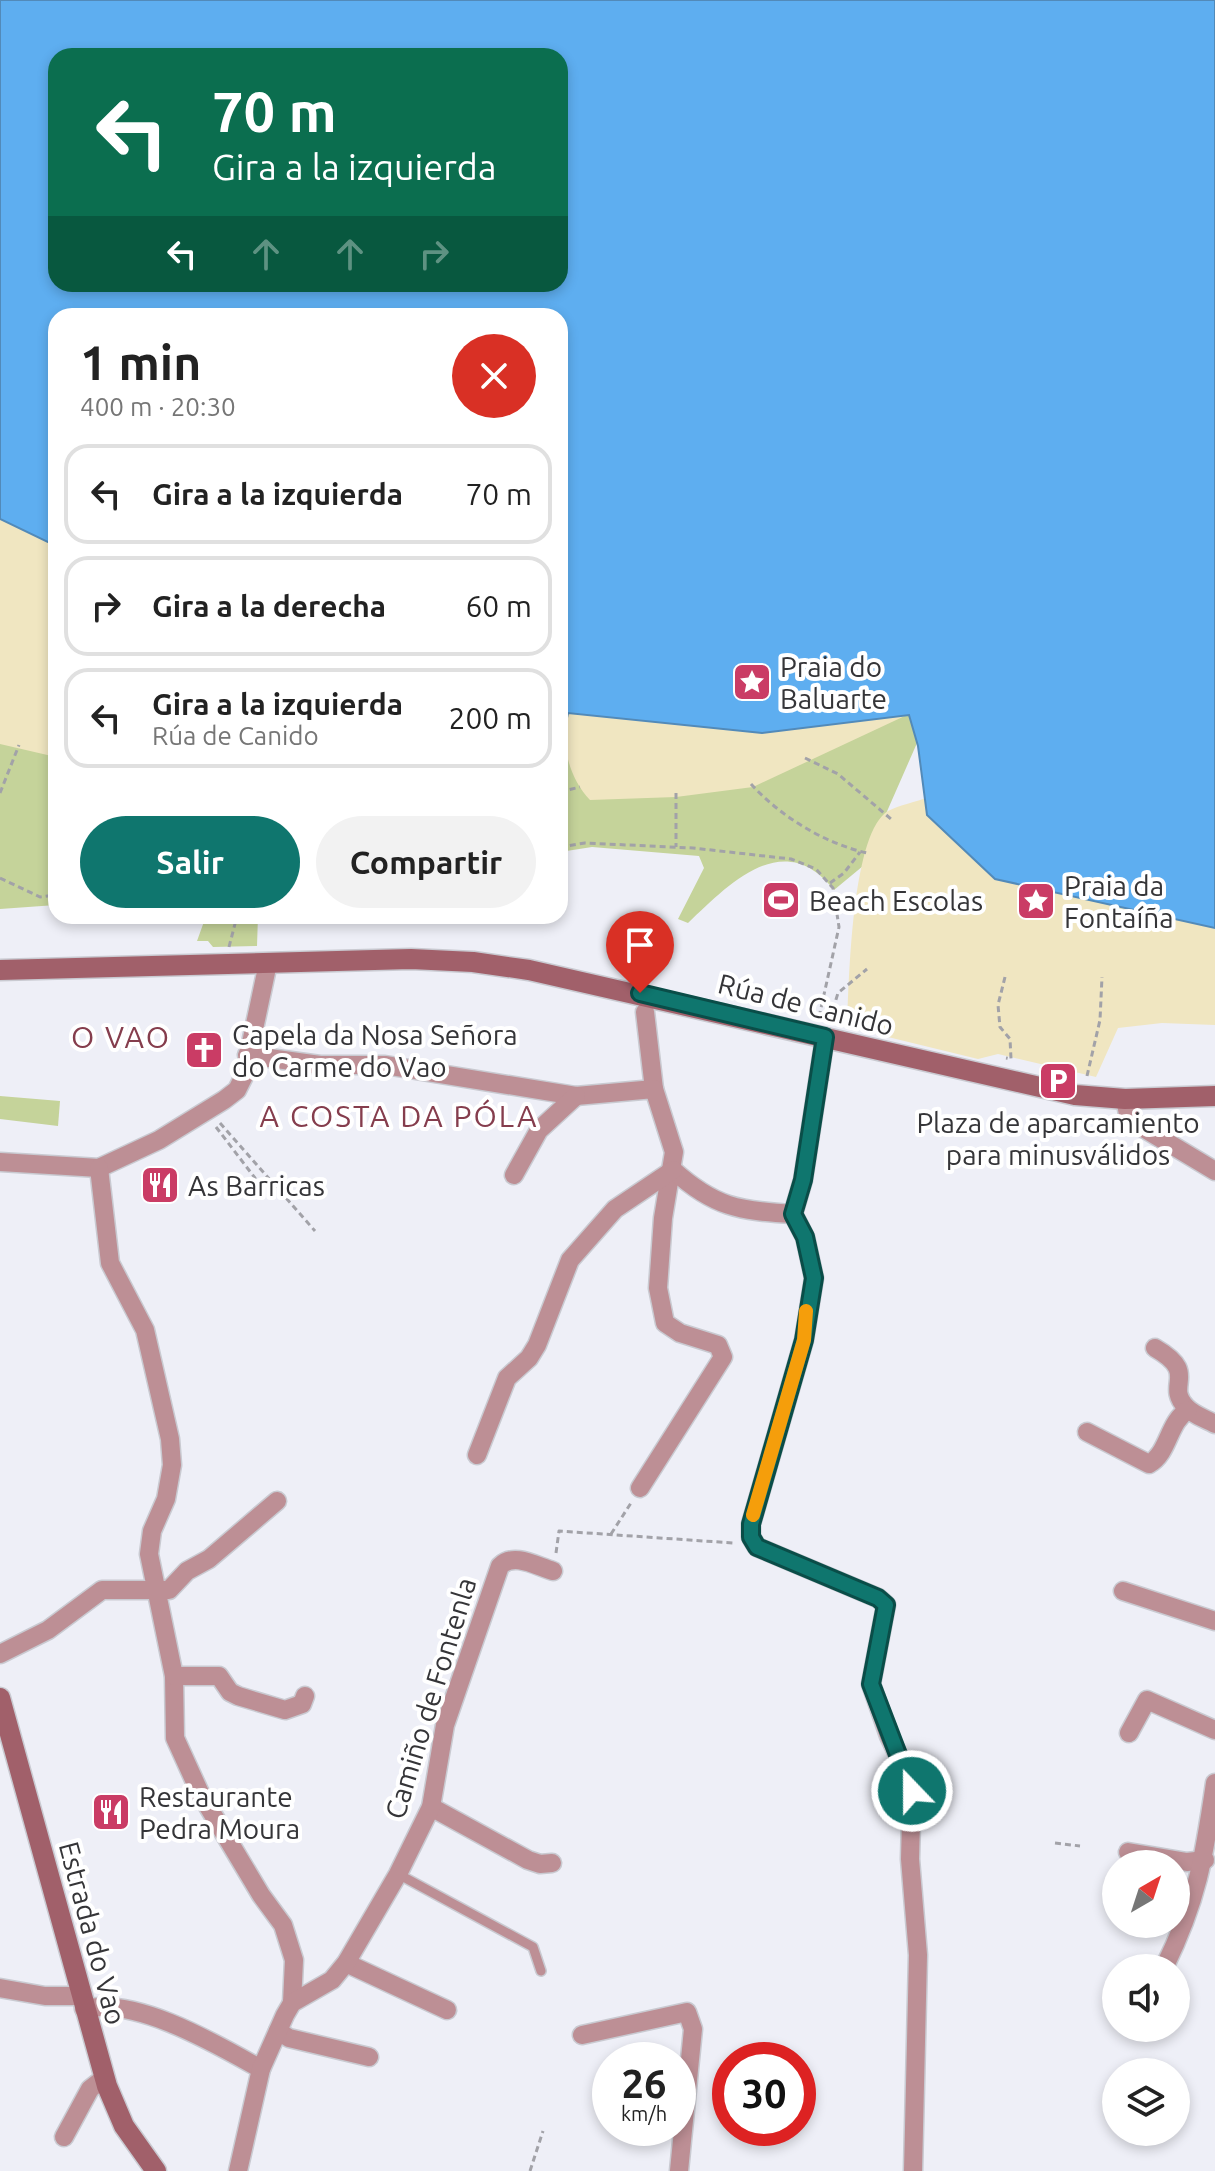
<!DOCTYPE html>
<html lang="es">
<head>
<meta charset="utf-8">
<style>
  body { margin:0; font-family:Ubuntu,sans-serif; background:#f2f2f2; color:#222; height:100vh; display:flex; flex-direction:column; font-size:30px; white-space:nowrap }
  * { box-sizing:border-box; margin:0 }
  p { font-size:26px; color:#767676 }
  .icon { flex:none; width:44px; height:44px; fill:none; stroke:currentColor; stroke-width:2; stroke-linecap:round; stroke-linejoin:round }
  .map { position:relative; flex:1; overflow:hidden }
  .side { position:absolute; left:48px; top:308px; width:520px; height:616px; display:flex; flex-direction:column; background:#fff; border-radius:24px; box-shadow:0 4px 12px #0003 }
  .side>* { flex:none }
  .guide { position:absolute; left:48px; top:48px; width:520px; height:244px; border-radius:24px; box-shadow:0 4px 12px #0003; background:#0b6e4f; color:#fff; overflow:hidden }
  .needle { width:52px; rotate:39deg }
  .fabs { position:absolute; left:1102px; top:1850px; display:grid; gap:16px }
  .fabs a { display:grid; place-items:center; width:88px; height:88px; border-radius:50%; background:#fff; box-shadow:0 4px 12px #0003; font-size:40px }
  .speed { position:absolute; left:592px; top:2042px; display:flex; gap:16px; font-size:40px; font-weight:700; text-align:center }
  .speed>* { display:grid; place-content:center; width:104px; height:104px; border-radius:50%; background:#fff; box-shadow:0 4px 12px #0003; line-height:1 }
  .speed small { font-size:20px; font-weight:400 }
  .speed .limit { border:12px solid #d22; background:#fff; color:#111 }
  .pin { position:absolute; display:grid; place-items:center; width:68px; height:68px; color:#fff; margin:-82px -34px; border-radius:50% 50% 50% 0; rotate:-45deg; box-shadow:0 0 8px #0007 }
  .pin .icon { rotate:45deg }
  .me { position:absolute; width:88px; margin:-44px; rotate:338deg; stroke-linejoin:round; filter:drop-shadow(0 0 6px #0008) }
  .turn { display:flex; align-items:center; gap:28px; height:168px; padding:0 32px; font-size:36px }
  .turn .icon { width:104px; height:104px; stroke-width:2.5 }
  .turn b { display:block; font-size:56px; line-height:68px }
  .lanes { display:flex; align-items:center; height:76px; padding:0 32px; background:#0003; justify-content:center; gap:40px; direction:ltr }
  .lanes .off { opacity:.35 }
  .round { display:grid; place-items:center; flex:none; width:84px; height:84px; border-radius:42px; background:#f2f2f2 }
  .summary { display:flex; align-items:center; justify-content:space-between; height:136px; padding:0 32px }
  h1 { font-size:48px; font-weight:600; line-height:60px }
  .primary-button { display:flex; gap:16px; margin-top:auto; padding:16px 32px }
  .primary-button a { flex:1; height:92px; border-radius:48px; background:#0f766e; color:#fff; font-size:32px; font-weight:600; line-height:92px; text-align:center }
  .primary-button a+a { background:#f2f2f2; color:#222 }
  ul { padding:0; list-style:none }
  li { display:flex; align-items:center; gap:24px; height:100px; margin:0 16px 12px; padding:0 16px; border:4px solid #e0e0e0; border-radius:24px }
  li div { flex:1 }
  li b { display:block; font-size:30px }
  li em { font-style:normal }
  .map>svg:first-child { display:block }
  .green { fill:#c5d39a }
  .sand { fill:#f0e6c1 }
  .water { fill:#5eaef0; stroke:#528ab9; stroke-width:2; fill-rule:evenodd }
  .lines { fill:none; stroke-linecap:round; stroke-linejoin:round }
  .lane-casing { stroke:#c9cad1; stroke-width:12 }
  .street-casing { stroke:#c9cad1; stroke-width:21 }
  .secondary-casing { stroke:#c9cad1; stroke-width:23 }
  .path { stroke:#a2a2a8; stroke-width:3; stroke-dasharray:6 4; stroke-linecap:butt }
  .lane { stroke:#bd8f95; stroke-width:9 }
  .street { stroke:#bd8f95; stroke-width:18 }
  .secondary { stroke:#a1606a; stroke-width:20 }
  .route-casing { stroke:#0a4d48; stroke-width:20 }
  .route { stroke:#0f766e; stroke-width:14 }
  .slow { stroke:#f59e0b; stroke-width:14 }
  .labels { text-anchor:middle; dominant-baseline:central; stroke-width:8; stroke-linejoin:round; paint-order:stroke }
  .poi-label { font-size:28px; fill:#353538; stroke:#fff; text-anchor:start }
  .street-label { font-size:28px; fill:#353538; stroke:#fff }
  .neighbourhood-label { font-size:30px; letter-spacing:2px; fill:#853d4d; stroke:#fff }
</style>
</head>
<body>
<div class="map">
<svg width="1215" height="2171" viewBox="0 0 1215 2171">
  <rect width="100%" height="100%" fill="#eeeff7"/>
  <!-- green -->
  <g class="green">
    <path d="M0 396 56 426V905L0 909Z"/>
    <path d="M968 627 863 866 834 890C784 826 729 884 688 923L678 919 704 868 699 856 592 847 560 852V637Z"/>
    <path d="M206 916H258L257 946 213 947 208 941H197Z"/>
    <path d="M0 1096 60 1101 58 1126 0 1119Z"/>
  </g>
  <!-- sand -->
  <g class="sand">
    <path d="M0 448 56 479V757L0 744Z"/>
    <path d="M560 700 909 714 753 787 676 797 590 800C564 773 563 735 560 700Z"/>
    <path d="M929 797 1215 873V1025L1162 1023 1118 1028 1096 1077 998 1054 978 1059 847 1027C849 984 851 833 888 811 899 805 916 802 929 797Z"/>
  </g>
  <!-- water -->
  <path class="water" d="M0 0H1215V928L995 879 927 815 918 746 909 715 762 733 568 713 563 737H560V316H56V546L0 519ZM56 56H560V284H56Z"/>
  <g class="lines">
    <defs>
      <path id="lane" d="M398 1874 533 1947 541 1971"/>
      <g id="street">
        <path d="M645 1012 654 1089"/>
        <path d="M825 1037 803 1180 793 1214 805 1237 814 1278 804 1340 751 1524V1537L757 1547 878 1598 886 1605 871 1684 889 1736 912 1784 910 1859 918 1955 913 2171"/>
        <path d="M247 1055 320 1065H385L576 1096 654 1089 674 1152 663 1218 658 1288 665 1323 680 1333 718 1345 723 1357 640 1488"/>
        <path d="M1125 1099 1128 1114 1135 1123 1215 1171"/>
        <path d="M0 1162 99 1168 159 1140 224 1100 237 1090 244 1076 268 963"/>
        <path d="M99 1168 110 1263 145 1330 170 1439 172 1465 166 1499 152 1531 149 1554 174 1676 175 1738 200 1793 261 1895 283 1925 294 1960 292 2003"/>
        <path d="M673 1170C714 1207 739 1211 793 1214"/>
        <path d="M514 1175 539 1130 576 1096"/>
        <path d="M1155 1348C1200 1374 1164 1384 1186 1407 1193 1415 1206 1419 1215 1424"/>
        <path d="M1087 1432 1149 1464C1169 1453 1168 1422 1188 1410"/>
        <path d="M477 1455 507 1378 529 1358 537 1345 570 1260 615 1209 673 1170"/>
        <path d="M1123 1591 1215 1621"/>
        <path d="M0 1654 48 1630 102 1590H169L187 1571 209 1559 277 1501"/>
        <path d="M174 1676H219L230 1692 238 1696 285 1710 302 1704 305 1696"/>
        <path d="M1129 1733 1147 1700 1215 1730"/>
        <path d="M431 1807 528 1860 540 1864 552 1863"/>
        <path d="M1128 1852 1187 1862 1205 1860"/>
        <path d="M346 1963 447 2010"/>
        <path d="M1164 1968C1198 1899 1204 1857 1215 1783"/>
        <path d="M0 1988 45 1996H81"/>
        <path d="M84 2009C137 1997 216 2044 261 2069"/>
        <path d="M278 2031 289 2038 369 2057"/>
        <path d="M582 2035 687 2012 693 2029 679 2171"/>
        <path d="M64 2137 90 2089 104 2078"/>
        <path d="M238 2171 261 2069 285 2015 292 2003 332 1980 346 1963 398 1874 431 1807 445 1725 500 1566C514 1552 536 1566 553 1571"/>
      </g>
      <g id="secondary">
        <path d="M0 970 411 959 473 962 529 970 1075 1095 1125 1099 1215 1096"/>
        <path d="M0 1698 107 2086 124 2126 156 2171"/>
      </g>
    </defs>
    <!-- lane casing -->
    <use href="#lane" class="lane-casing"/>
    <!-- street casing -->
    <use href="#street" class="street-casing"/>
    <!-- secondary casing -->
    <use href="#secondary" class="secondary-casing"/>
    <!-- path -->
    <g class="path">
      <path d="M805 758 838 774 891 819"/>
      <path d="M751 784C781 817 824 843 867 853"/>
      <path d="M560 792 580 787"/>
      <path d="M0 793 19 745"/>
      <path d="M676 793V847"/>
      <path d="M560 847 585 843 693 848 791 859 816 869 833 888 839 927 819 1017"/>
      <path d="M0 878 40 897 56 895"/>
      <path d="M830 883 844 873 860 852"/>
      <path d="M229 947 237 916"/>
      <path d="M1005 977 998 1005 1000 1027 1010 1039 1011 1059 1006 1058"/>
      <path d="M830 1019 838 993 867 969"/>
      <path d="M1087 1076 1100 1020 1102 977"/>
      <path d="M220 1123 315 1231"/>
      <path d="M216 1127 255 1178 244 1195"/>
      <path d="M611 1534 631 1503"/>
      <path d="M556 1553 559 1531 733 1543"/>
      <path d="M1055 1843 1080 1846"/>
      <path d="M530 2171 543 2131"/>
    </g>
    <!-- lane -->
    <use href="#lane" class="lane"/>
    <!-- street -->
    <use href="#street" class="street"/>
    <!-- secondary -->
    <use href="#secondary" class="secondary"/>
  </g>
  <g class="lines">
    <defs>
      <path id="route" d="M640 993 825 1037 803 1180 793 1214 805 1237 814 1278 804 1340 751 1524V1537L757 1547 878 1598 886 1605 871 1684 912 1791"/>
    </defs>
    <!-- route casing -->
    <use href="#route" class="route-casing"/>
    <!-- route -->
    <use href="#route" class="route"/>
    <!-- slow -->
    <path class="slow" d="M753 1515 804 1340 806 1311"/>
  </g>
  <!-- icons -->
  <defs>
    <symbol id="sight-square" viewBox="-11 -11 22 22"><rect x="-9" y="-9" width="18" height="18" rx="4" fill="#ca3c65" stroke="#fff"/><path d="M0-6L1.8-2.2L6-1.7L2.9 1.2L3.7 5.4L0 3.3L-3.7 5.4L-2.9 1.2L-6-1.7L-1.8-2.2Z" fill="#fff"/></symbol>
    <symbol id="stadium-square" viewBox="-11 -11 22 22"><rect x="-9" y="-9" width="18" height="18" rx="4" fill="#ca3c65" stroke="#fff"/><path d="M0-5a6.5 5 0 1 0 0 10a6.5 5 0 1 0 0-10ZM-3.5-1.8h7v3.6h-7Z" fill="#fff"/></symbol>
    <symbol id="church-square" viewBox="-11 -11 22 22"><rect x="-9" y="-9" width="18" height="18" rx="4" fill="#ca3c65" stroke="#fff"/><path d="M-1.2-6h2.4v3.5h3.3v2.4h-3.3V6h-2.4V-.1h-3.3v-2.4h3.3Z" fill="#fff"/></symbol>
    <symbol id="parking-square" viewBox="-11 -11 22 22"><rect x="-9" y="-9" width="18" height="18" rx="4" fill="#ca3c65" stroke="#fff"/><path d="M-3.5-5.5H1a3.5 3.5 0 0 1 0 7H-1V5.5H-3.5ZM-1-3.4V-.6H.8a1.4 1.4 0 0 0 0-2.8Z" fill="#fff"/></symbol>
    <symbol id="restaurant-square" viewBox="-11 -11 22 22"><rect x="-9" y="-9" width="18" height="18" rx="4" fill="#ca3c65" stroke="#fff"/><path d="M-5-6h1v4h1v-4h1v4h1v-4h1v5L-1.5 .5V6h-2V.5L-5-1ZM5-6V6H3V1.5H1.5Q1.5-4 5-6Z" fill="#fff"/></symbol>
  </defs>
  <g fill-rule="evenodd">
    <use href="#sight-square" x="730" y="660" width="44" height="44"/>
    <use href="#stadium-square" x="759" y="878" width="44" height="44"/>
    <use href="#sight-square" x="1014" y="879" width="44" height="44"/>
    <use href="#church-square" x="182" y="1028" width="44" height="44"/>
    <use href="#parking-square" x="1036" y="1059" width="44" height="44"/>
    <use href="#restaurant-square" x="138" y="1163" width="44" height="44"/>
    <use href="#restaurant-square" x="89" y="1790" width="44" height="44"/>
  </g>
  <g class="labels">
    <!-- poi labels -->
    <g class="poi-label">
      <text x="780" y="666">Praia do<tspan x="780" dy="32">Baluarte</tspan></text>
      <text x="1064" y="885">Praia da<tspan x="1064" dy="32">Fontaíña</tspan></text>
      <text x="809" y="900">Beach Escolas</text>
      <text x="232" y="1034">Capela da Nosa Señora<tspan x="232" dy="32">do Carme do Vao</tspan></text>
      <text x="1058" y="1122" text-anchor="middle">Plaza de aparcamiento<tspan x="1058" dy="32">para minusválidos</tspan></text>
      <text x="188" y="1185">As Barricas</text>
      <text x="139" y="1796">Restaurante<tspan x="139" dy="32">Pedra Moura</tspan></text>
    </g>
    <!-- street labels -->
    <g class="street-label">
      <text transform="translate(806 1004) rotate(14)">Rúa de Canido</text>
      <text transform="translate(430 1698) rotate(-73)">Camiño de Fontenla</text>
      <text transform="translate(93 1933) rotate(75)">Estrada do Vao</text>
    </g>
    <!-- neighbourhood labels -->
    <g class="neighbourhood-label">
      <text x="121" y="1037">O VAO</text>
      <text x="399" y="1116">A COSTA DA PÓLA</text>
    </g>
  </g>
</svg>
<div class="fabs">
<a><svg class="needle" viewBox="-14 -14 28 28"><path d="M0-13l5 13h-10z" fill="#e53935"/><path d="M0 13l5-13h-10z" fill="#767676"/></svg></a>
<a><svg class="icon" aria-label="sound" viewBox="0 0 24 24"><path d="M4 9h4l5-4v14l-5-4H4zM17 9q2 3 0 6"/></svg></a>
<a><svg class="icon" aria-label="layers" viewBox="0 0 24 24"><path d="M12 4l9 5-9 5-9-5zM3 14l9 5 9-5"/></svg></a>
</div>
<div class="speed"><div>26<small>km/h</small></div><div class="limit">30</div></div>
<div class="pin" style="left:640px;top:993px;background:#d93025"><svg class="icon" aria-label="arrive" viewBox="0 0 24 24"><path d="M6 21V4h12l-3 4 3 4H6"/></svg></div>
<svg class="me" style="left:912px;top:1791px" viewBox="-20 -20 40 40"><circle r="17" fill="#0f766e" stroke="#fff" stroke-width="3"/><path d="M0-11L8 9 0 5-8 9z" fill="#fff"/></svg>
<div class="guide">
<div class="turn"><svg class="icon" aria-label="left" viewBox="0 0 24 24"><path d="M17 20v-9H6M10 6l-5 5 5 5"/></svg><div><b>70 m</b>Gira a la izquierda</div></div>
<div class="lanes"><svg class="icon" aria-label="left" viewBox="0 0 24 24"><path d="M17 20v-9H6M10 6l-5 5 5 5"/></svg><svg class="icon off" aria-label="ahead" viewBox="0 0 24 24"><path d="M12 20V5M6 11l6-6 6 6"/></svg><svg class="icon off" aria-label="ahead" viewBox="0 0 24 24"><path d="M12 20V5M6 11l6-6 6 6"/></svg><svg class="icon off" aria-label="right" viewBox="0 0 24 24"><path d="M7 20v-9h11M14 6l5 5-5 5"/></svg></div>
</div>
<section class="side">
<div class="summary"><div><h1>1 min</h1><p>400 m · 20:30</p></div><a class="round" style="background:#d93025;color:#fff"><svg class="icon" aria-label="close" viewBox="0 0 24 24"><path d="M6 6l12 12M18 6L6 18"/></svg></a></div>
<ul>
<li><svg class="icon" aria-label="left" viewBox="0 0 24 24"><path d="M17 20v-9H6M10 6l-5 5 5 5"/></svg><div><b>Gira a la izquierda</b></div><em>70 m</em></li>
<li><svg class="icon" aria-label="right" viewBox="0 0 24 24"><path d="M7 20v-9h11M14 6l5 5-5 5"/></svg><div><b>Gira a la derecha</b></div><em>60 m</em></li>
<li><svg class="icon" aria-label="left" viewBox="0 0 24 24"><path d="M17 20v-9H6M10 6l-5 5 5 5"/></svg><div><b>Gira a la izquierda</b><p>Rúa de Canido</p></div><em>200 m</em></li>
</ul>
<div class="primary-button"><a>Salir</a><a>Compartir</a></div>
</section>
</div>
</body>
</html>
